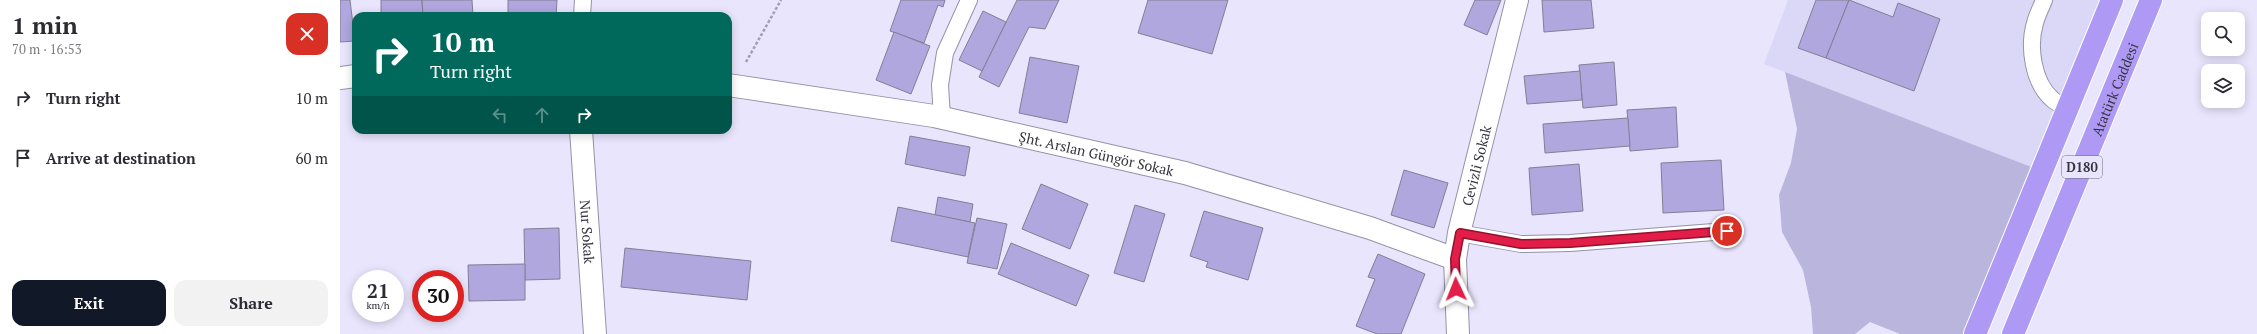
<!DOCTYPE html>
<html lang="en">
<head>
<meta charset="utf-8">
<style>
  body { margin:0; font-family:"PT Serif",serif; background:#f2f2f3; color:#2b2b33; height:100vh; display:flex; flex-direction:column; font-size:15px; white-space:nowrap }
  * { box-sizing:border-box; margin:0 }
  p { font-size:13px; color:#7c7c81 }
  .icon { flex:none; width:22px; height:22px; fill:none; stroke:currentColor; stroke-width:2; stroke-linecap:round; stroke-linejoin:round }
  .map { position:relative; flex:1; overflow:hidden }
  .side { display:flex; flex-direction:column; background:#fff; width:340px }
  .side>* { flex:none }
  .top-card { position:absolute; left:12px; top:12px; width:380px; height:122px; border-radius:12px; box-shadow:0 2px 10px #0003; background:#00695c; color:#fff; overflow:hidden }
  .controls { position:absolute; left:1861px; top:12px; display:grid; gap:8px }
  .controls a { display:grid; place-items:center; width:44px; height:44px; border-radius:8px; background:#fff; box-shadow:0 2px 10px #0003; font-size:20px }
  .speed { position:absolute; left:12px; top:270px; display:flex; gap:8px; font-size:20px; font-weight:700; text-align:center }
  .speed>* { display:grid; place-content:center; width:52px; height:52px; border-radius:50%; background:#fff; box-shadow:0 2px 10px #0003; line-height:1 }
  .speed small { font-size:10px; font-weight:400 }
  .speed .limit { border:6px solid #d22; background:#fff; color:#111 }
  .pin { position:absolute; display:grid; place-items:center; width:34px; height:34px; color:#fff; margin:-17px; border:2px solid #fff; border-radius:50%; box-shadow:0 1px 4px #0007 }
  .me { position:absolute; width:44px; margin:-22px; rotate:358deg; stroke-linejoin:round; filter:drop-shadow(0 0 3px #0008) }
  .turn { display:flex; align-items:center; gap:14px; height:84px; padding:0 12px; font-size:18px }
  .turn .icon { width:52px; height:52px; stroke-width:2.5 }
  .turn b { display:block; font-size:28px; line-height:34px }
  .lanes { display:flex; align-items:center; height:38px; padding:0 12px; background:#0003; justify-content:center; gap:20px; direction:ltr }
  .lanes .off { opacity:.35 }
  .round { display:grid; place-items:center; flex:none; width:42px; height:42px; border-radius:12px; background:#f2f2f3 }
  .headline { display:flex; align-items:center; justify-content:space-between; height:68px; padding:0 12px }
  h1 { font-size:24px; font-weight:600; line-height:30px }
  .cta { display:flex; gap:8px; margin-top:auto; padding:8px 12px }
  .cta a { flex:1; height:46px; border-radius:12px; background:#111827; color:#fff; font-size:16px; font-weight:600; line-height:46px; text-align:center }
  .cta a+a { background:#f2f2f3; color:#2b2b33 }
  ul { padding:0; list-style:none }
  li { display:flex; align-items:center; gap:12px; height:60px; padding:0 12px }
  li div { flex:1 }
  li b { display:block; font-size:15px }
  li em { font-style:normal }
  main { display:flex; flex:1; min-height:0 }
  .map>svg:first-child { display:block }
  .built { fill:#dbd7f6 }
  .green { fill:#bab5dc }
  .building { fill:#afa7de; stroke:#827f94 }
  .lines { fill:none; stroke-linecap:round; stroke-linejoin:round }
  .service-casing { stroke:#9492a7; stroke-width:18 }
  .minor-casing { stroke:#9492a7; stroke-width:24 }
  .trunk-casing { stroke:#fff; stroke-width:24 }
  .path { stroke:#a19fb1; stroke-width:2.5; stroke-dasharray:3 2; stroke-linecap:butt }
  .service { stroke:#fff; stroke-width:16 }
  .minor { stroke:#fff; stroke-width:22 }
  .trunk { stroke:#ae9af4; stroke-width:22 }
  .route-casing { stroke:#92132f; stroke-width:10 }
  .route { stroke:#e11d48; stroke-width:7 }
  .labels { text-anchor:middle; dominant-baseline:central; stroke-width:4; stroke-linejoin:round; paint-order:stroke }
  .shield { fill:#e8e5fd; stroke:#6b6a77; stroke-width:1 }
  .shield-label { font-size:13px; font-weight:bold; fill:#36353e }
  .street-label { font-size:14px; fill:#36353e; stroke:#e8e5fd }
</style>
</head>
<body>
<main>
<section class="side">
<div class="headline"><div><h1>1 min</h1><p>70 m · 16:53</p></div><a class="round" style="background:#d93025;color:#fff"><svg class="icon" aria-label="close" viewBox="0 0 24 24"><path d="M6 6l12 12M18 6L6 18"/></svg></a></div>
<ul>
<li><svg class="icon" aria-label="right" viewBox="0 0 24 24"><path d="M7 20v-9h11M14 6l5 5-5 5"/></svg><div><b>Turn right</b></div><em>10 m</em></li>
<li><svg class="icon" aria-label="arrive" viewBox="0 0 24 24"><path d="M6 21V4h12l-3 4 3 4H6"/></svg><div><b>Arrive at destination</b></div><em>60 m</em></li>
</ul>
<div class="cta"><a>Exit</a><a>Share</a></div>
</section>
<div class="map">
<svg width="1917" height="334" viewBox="0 0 1917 334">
  <rect width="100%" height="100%" fill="#e8e5fd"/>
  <!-- built -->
  <path class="built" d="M1448 0H1772L1702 171 1424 64Z"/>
  <!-- green -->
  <path class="green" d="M1445 72 1702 171 1635 334H1560L1530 322 1515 334H1473L1471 307 1463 270 1442 232 1439 195 1451 163 1457 129Z"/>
  <!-- building -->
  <g class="building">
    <path d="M0 0H10L15 41 0 42Z"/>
    <path d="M41 0H82L83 16H41Z"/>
    <path d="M82 0H132L133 16H83Z"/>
    <path d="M168 0H217L216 16H168Z"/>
    <path d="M561 0H605L603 7 598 5 584 43 550 31Z"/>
    <path d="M677 0H719L705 29 689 27 659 87 639 77Z"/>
    <path d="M808 0H888L872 54 798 33Z"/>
    <path d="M1135 0H1161L1147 35 1124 25Z"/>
    <path d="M1202 0H1251L1254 28 1204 32Z"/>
    <path d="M1476 0H1509L1486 58 1458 48Z"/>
    <path d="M1509 0 1553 17 1558 3 1600 19 1574 91 1486 58Z"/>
    <path d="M643 11 666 22 642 71 619 60Z"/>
    <path d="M554 32 590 46 571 94 536 80Z"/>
    <path d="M690 57 739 66 727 123 679 113Z"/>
    <path d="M1274 62 1277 105 1243 108 1239 65Z"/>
    <path d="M1240 71 1242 100 1187 104 1184 76Z"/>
    <path d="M1336 107 1338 147 1290 151 1287 110Z"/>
    <path d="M1288 118 1290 146 1205 153 1203 124Z"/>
    <path d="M570 136 630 147 625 176 565 164Z"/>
    <path d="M1381 160 1384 210 1323 213 1321 163Z"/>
    <path d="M1239 164 1243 211 1192 215 1189 168Z"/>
    <path d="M1064 170 1108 183 1094 228 1051 215Z"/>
    <path d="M701 184 748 204 730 249 682 229Z"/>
    <path d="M598 197 633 204 630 222 595 215Z"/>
    <path d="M795 205 825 214 804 282 774 273Z"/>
    <path d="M558 207 635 223 628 257 551 241Z"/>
    <path d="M864 211 923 228 908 280 866 267 868 262 850 256Z"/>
    <path d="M637 218 667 224 657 269 627 263Z"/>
    <path d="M219 228 220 279 185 280 184 229Z"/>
    <path d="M671 243 749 275 736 306 658 274Z"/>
    <path d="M285 248 411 261 407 300 281 287Z"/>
    <path d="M1038 254 1085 274 1061 334H1037L1016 326 1035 279 1028 277Z"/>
    <path d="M185 264V300L129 301 128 265Z"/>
  </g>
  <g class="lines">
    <defs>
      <g id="service">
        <path d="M1704 0C1701 8 1697 15 1695 23 1688 47 1693 82 1712 99 1716 103 1723 106 1728 109"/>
        <path d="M242 16 243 0"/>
        <path d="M602 118 600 85 605 53 629 0"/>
        <path d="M1119 233 1181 244 1230 243 1387 231"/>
      </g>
      <g id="minor">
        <path d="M0 78 16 76"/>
        <path id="s1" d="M388 85 594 116 845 173 1030 228 1115 259"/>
        <path id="s2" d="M241 130 255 334"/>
        <path id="s3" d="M1118 334 1115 259 1119 233 1177 0"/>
      </g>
      <g id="trunk">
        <path d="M1635 334 1772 0"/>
        <path id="s4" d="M1673 334 1811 0"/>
      </g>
    </defs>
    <!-- service casing -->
    <use href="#service" class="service-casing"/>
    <!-- minor casing -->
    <use href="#minor" class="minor-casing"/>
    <!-- trunk casing -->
    <use href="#trunk" class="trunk-casing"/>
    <!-- path -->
    <path class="path" d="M406 62 441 0"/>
    <!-- service -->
    <use href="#service" class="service"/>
    <!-- minor -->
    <use href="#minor" class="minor"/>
    <!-- trunk -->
    <use href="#trunk" class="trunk"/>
  </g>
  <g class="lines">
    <defs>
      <path id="route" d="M1116 289 1115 259 1120 233 1181 244 1230 243 1387 231"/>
    </defs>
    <!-- route casing -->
    <use href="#route" class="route-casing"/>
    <!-- route -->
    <use href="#route" class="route"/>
  </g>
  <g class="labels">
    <!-- shield labels -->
    <rect class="shield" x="1722" y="156" width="40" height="22" rx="3"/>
    <g class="shield-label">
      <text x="1742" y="167">D180</text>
    </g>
    <!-- street labels -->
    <g class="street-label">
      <text stroke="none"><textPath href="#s4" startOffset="265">Atatürk Caddesi</textPath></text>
      <text stroke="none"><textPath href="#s1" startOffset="375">Şht. Arslan Güngör Sokak</textPath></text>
      <text stroke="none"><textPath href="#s3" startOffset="171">Cevizli Sokak</textPath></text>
      <text stroke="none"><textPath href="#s2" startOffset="102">Nur Sokak</textPath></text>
    </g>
  </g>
</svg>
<div class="controls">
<a><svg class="icon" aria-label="search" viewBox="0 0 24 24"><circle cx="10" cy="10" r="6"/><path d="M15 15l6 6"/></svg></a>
<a><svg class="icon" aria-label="layers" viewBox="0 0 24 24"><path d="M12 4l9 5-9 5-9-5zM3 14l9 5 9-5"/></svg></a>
</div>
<div class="speed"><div>21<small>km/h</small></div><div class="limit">30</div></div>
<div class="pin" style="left:1387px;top:231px;background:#d93025"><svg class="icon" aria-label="arrive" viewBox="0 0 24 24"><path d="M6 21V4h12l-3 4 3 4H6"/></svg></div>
<svg class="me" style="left:1116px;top:289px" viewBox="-20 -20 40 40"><path d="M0-17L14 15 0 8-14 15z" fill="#e11d48" stroke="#fff" stroke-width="4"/></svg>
<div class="top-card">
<div class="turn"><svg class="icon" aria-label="right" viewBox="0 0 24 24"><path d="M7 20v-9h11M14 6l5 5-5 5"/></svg><div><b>10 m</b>Turn right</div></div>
<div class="lanes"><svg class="icon off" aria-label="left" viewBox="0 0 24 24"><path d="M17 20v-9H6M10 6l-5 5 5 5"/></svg><svg class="icon off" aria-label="ahead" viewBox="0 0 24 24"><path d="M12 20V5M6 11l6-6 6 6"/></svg><svg class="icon" aria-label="right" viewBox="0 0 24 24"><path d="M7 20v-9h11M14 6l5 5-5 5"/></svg></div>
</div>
</div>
</main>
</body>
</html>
